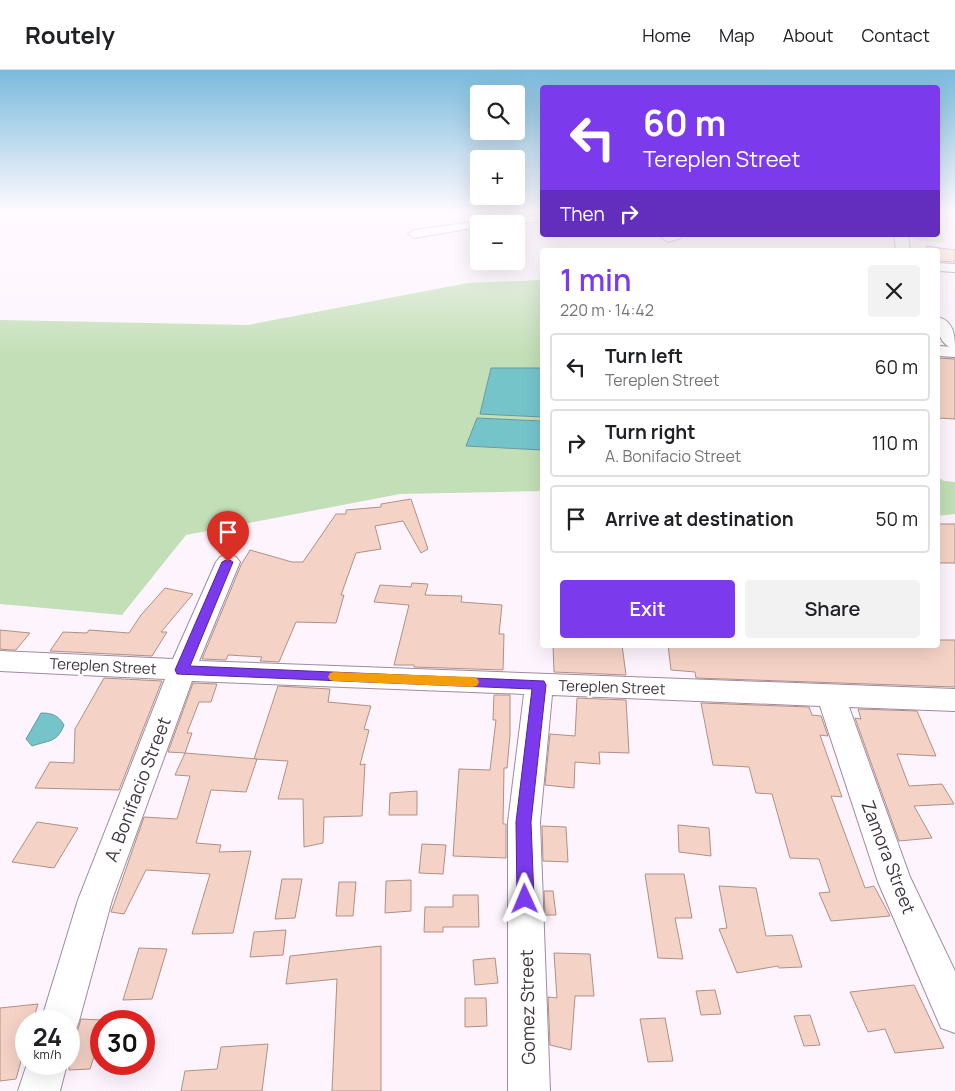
<!DOCTYPE html>
<html lang="en">
<head>
<meta charset="utf-8">
<style>
  body { margin:0; font-family:Manrope,sans-serif; background:#f2f2f2; color:#202124; height:100vh; display:flex; flex-direction:column; font-size:19px; white-space:nowrap }
  * { box-sizing:border-box; margin:0 }
  p { font-size:16px; color:#757577 }
  .icon { flex:none; width:28px; height:28px; fill:none; stroke:currentColor; stroke-width:2; stroke-linecap:round; stroke-linejoin:round }
  .map { position:relative; flex:1; overflow:hidden }
  .drawer { position:absolute; left:540px; top:178px; width:400px; height:400px; display:flex; flex-direction:column; background:#fff; border-radius:5px; box-shadow:0 5px 20px #0002 }
  .drawer>* { flex:none }
  .banner { position:absolute; left:540px; top:15px; width:400px; height:152px; border-radius:5px; box-shadow:0 5px 20px #0002; background:#7c3aed; color:#fff; overflow:hidden }
  .tools { position:absolute; left:470px; top:15px; display:grid; gap:10px }
  .tools a { display:grid; place-items:center; width:55px; height:55px; border-radius:5px; background:#fff; box-shadow:0 5px 20px #0002; font-size:25px }
  .speed { position:absolute; left:15px; top:940px; display:flex; gap:10px; font-size:25px; font-weight:700; text-align:center }
  .speed>* { display:grid; place-content:center; width:65px; height:65px; border-radius:50%; background:#fff; box-shadow:0 5px 20px #0002; line-height:1 }
  .speed small { font-size:12px; font-weight:400 }
  .speed .limit { border:8px solid #d22; background:#fff; color:#111 }
  .pin { position:absolute; display:grid; place-items:center; width:42px; height:42px; color:#fff; margin:-51px -21px; border-radius:50% 50% 50% 0; rotate:-45deg; box-shadow:0 0 5px #0007 }
  .pin .icon { rotate:45deg }
  .me { position:absolute; width:55px; margin:-28px; rotate:359deg; stroke-linejoin:round; filter:drop-shadow(0 0 4px #0008) }
  .turn { display:flex; align-items:center; gap:18px; height:105px; padding:0 20px; font-size:22px }
  .turn .icon { width:65px; height:65px; stroke-width:2.5 }
  .turn b { display:block; font-size:35px; line-height:42px }
  .then { display:flex; align-items:center; height:48px; padding:0 20px; background:#0003; gap:10px; font-size:19px }
  .round { display:grid; place-items:center; flex:none; width:52px; height:52px; border-radius:5px; background:#f2f2f2 }
  .head { display:flex; align-items:center; justify-content:space-between; height:85px; padding:0 20px }
  h1 { font-size:30px; font-weight:600; line-height:38px; color:#7c3aed }
  .button { display:flex; gap:10px; margin-top:auto; padding:10px 20px }
  .button a { flex:1; height:58px; border-radius:5px; background:#7c3aed; color:#fff; font-size:20px; font-weight:600; line-height:58px; text-align:center }
  .button a+a { background:#f2f2f2; color:#202124 }
  ul { padding:0; list-style:none }
  li { display:flex; align-items:center; gap:15px; height:68px; margin:0 10px 8px; padding:0 10px; border:2px solid #e0e0e0; border-radius:5px }
  li div { flex:1 }
  li b { display:block; font-size:19px }
  li em { font-style:normal }
  header { display:flex; align-items:center; gap:30px; box-sizing:border-box; height:70px; padding:0 25px; background:#fff; border-bottom:1px solid #e0e0e0 }
  header strong { font-size:24px }
  nav { display:flex; gap:28px; margin-inline-start:auto; font-size:18px }
  .map>svg:first-child { display:block }
  .built { fill:#fce4fc }
  .green { fill:#c3dfb7 }
  .water { fill:#75c4ca; stroke:#6599a0 }
  .building { fill:#f5d2c6; stroke:#b09085 }
  .lines { fill:none; stroke-linecap:round; stroke-linejoin:round }
  .minor-casing { stroke:#a08aa1; stroke-width:2 }
  .secondary-casing { stroke:#a08aa1; stroke-width:2 }
  .minor { fill:#fff; fill-rule:evenodd }
  .secondary { fill:#fff; fill-rule:evenodd }
  .route { fill:#7c3aed; stroke:#51269a }
  .slow { fill:#f59e0b }
  .labels { text-anchor:middle; dominant-baseline:central; stroke-width:5; stroke-linejoin:round; paint-order:stroke }
  .street-label { font-size:15px; fill:#3f353f; stroke:#fff }
  .near-street-label { font-size:18px; fill:#3f353f; stroke:#fff }
</style>
</head>
<body>
<header>
<strong>Routely</strong>
<nav><a>Home</a><a>Map</a><a>About</a><a>Contact</a></nav>
</header>
<div class="map">
<svg width="955" height="1021" viewBox="0 0 955 1021">
  <rect width="100%" height="100%" fill="#fef4fe"/>
  <!-- built -->
  <path class="built" d="M938 141H955V179L913 173 912 165H938Z"/>
  <!-- green -->
  <g class="green">
    <path d="M938 152H939L945 173 916 170 915 165H938Z"/>
    <path d="M542 210V298H491L480 344 542 347V351L477 348 466 376 542 380V421L400 424 186 465 122 545 0 534V250L248 255 468 213Z"/>
    <path d="M938 407 944 411 955 412V444L938 446Z"/>
  </g>
  <!-- water -->
  <g class="water">
    <path d="M491 298H542V347L480 344Z"/>
    <path d="M477 348 542 351V380L466 376Z"/>
    <path d="M41 643C52 643 58 645 64 655 57 673 49 670 32 676L26 669Z"/>
  </g>
  <!-- building -->
  <g class="building">
    <path d="M926 176 955 180V192L938 191V180H928Z"/>
    <path d="M938 288 955 289V349L938 348Z"/>
    <path d="M411 429 428 479 421 483 403 451 375 456 381 479 356 483 341 525H344L336 553 296 552 279 592 260 591 262 587 228 585 226 590 202 589 241 495 250 480 292 492H303L336 444H346V440L381 437V434Z"/>
    <rect x="938" y="454" width="17" height="39"/>
    <path d="M412 513 428 514 425 525 462 526 461 532 502 535 499 564H504L503 600 414 597V595H394L409 535 374 532 380 515 411 517Z"/>
    <path d="M165 518 193 524 161 562H167L152 586 50 581 63 562 87 563 89 560 129 563 141 545Z"/>
    <path d="M0 560 30 563 16 580H10L0 579Z"/>
    <path d="M938 570H955V617L696 608 695 602 671 600 668 575H938Z"/>
    <path d="M553 575H622L626 605 554 602Z"/>
    <path d="M104 608 162 611 119 720 35 718 50 692 74 693 75 659Z"/>
    <path d="M193 613 217 614 211 632H199L187 663H192L185 683 168 682Z"/>
    <path d="M278 616 330 619 328 632 371 636 364 659 369 660 360 695 365 694 362 746 324 747 323 773 304 777 303 729H278L288 691 254 689Z"/>
    <path d="M494 625H510V665L507 698H504L503 754H506V788L453 786 459 699 490 700 496 650H493Z"/>
    <path d="M577 628 626 630 629 683 599 682 600 694 575 692 574 718 545 715 550 664 575 666Z"/>
    <path d="M701 633 809 637 812 645 821 646 828 666 820 665 842 727 831 726 865 818 874 816 890 846 831 851 819 823 830 822 819 789 790 788 772 724 756 723 749 697 713 695Z"/>
    <path d="M858 639 917 641 936 686 897 684 909 716 942 714 954 734 914 736 932 768 899 771 855 648 861 649Z"/>
    <path d="M185 683 257 689 246 722 211 720 196 773 221 775 219 782 251 781 233 863 192 864 210 804 146 800 124 844 111 842 144 747 177 749 190 706 175 705Z"/>
    <path d="M417 721V745H389L390 723Z"/>
    <path d="M37 752 78 758 54 798 12 792Z"/>
    <path d="M678 755 709 758 711 786 679 782Z"/>
    <path d="M542 756 566 757 568 792 543 791Z"/>
    <path d="M422 774 446 775 443 804 419 803Z"/>
    <path d="M645 804H684L692 848H675L683 889 658 888Z"/>
    <path d="M282 809H302L295 848 275 849Z"/>
    <path d="M411 810V841L385 843 386 811Z"/>
    <path d="M339 812H356L353 846H336Z"/>
    <path d="M719 816 756 818 766 866 792 865 802 897 779 898 778 896 737 903 719 859 727 858Z"/>
    <path d="M544 821H553L556 845H545Z"/>
    <path d="M453 825H478L479 857H443V862H424L425 837H453Z"/>
    <path d="M286 860 283 885 250 887 254 862Z"/>
    <path d="M381 876V1021H332L337 909 286 914 290 886Z"/>
    <path d="M139 878 167 879 152 929 123 930Z"/>
    <path d="M554 883 590 884 594 926H575L571 980 550 975 548 927 557 928Z"/>
    <path d="M495 888 498 913 475 915 473 890Z"/>
    <path d="M914 915 944 978 895 983 885 959 868 962 850 922Z"/>
    <path d="M715 920 721 944 701 945 696 921Z"/>
    <path d="M465 928H486L487 956 465 957Z"/>
    <path d="M38 934 33 951H26V973L16 1009 0 1011V938Z"/>
    <path d="M810 945 820 975 804 976 794 946Z"/>
    <path d="M665 948 673 991 648 992 640 949Z"/>
    <path d="M81 949 101 950V965L90 999 69 1000V969L76 966Z"/>
    <path d="M268 974 262 1021H181L185 1001 217 999 221 977Z"/>
  </g>
  <g class="lines">
    <defs>
      <g id="minor">
        <path d="M542 145V151L516 154H479V157L414 168 408 164 414 160 479 151Z"/>
        <path d="M665 165H683L681 168 668 172 662 168Z"/>
        <path d="M938 193 955 194V202L938 201Z"/>
        <path d="M938 276 955 277V287L938 286Z"/>
        <path d="M228 484 236 487 240 492 199 591 955 619V641L849 637 910 807 955 901V963L941 958 878 812 820 636 552 625 540 752 550 1021H508V752L524 624 192 611 112 830 79 951 74 965 69 967V951H41L78 830 165 609 0 601V581L173 589 216 492 220 487Z"/>
        <path d="M27 994H67L60 1021H18Z"/>
      </g>
      <g id="secondary">
        <path d="M894 165H908L910 180H896Z"/>
        <path d="M938 247C954 251 955 266 955 279 940 276 936 260 938 247Z"/>
      </g>
    </defs>
    <!-- minor casing -->
    <use href="#minor" class="minor-casing"/>
    <!-- secondary casing -->
    <use href="#secondary" class="secondary-casing"/>
    <!-- minor -->
    <use href="#minor" class="minor"/>
    <!-- secondary -->
    <use href="#secondary" class="secondary"/>
  </g>
  <!-- sky -->
  <linearGradient id="sky" x2="0" y2="1"><stop stop-color="#7abadc"/><stop offset="0.5" stop-color="#fffaff"/><stop offset="1" stop-color="#fffaff" stop-opacity="0"/></linearGradient>
  <rect width="955" height="284" fill="url(#sky)"/>
  <!-- route -->
  <path class="route" d="M228 489 233 492 190 596 544 611 546 615 531 752 534 829 531 835 525 837 519 835 517 829 516 752 532 619 177 604 175 600 222 492Z"/>
  <!-- slow -->
  <path class="slow" d="M334 602 472 607 477 608 479 612 477 616 472 617 334 611 330 610 328 607 330 603Z"/>
  <g class="labels">
    <!-- street labels -->
    <g class="street-label">
      <text transform="translate(103 596) rotate(3)">Tereplen Street</text>
      <text transform="translate(612 617) rotate(2)">Tereplen Street</text>
    </g>
    <!-- near-street labels -->
    <g class="near-street-label">
      <text transform="translate(137 719) rotate(-69)">A. Bonifacio Street</text>
      <text transform="translate(889 787) rotate(69)">Zamora Street</text>
      <text transform="translate(527 937) rotate(-91)">Gomez Street</text>
    </g>
  </g>
</svg>
<div class="tools">
<a><svg class="icon" aria-label="search" viewBox="0 0 24 24"><circle cx="10" cy="10" r="6"/><path d="M15 15l6 6"/></svg></a>
<a>+</a>
<a>−</a>
</div>
<div class="speed"><div>24<small>km/h</small></div><div class="limit">30</div></div>
<div class="pin" style="left:228px;top:492px;background:#d93025"><svg class="icon" aria-label="arrive" viewBox="0 0 24 24"><path d="M6 21V4h12l-3 4 3 4H6"/></svg></div>
<svg class="me" style="left:525px;top:829px" viewBox="-20 -20 40 40"><path d="M0-17L14 15 0 8-14 15z" fill="#7c3aed" stroke="#fff" stroke-width="4"/></svg>
<div class="banner">
<div class="turn"><svg class="icon" aria-label="left" viewBox="0 0 24 24"><path d="M17 20v-9H6M10 6l-5 5 5 5"/></svg><div><b>60 m</b>Tereplen Street</div></div>
<div class="then">Then<svg class="icon" aria-label="right" viewBox="0 0 24 24"><path d="M7 20v-9h11M14 6l5 5-5 5"/></svg></div>
</div>
<section class="drawer">
<div class="head"><div><h1>1 min</h1><p>220 m · 14:42</p></div><a class="round"><svg class="icon" aria-label="close" viewBox="0 0 24 24"><path d="M6 6l12 12M18 6L6 18"/></svg></a></div>
<ul>
<li><svg class="icon" aria-label="left" viewBox="0 0 24 24"><path d="M17 20v-9H6M10 6l-5 5 5 5"/></svg><div><b>Turn left</b><p>Tereplen Street</p></div><em>60 m</em></li>
<li><svg class="icon" aria-label="right" viewBox="0 0 24 24"><path d="M7 20v-9h11M14 6l5 5-5 5"/></svg><div><b>Turn right</b><p>A. Bonifacio Street</p></div><em>110 m</em></li>
<li><svg class="icon" aria-label="arrive" viewBox="0 0 24 24"><path d="M6 21V4h12l-3 4 3 4H6"/></svg><div><b>Arrive at destination</b></div><em>50 m</em></li>
</ul>
<div class="button"><a>Exit</a><a>Share</a></div>
</section>
</div>
</body>
</html>
